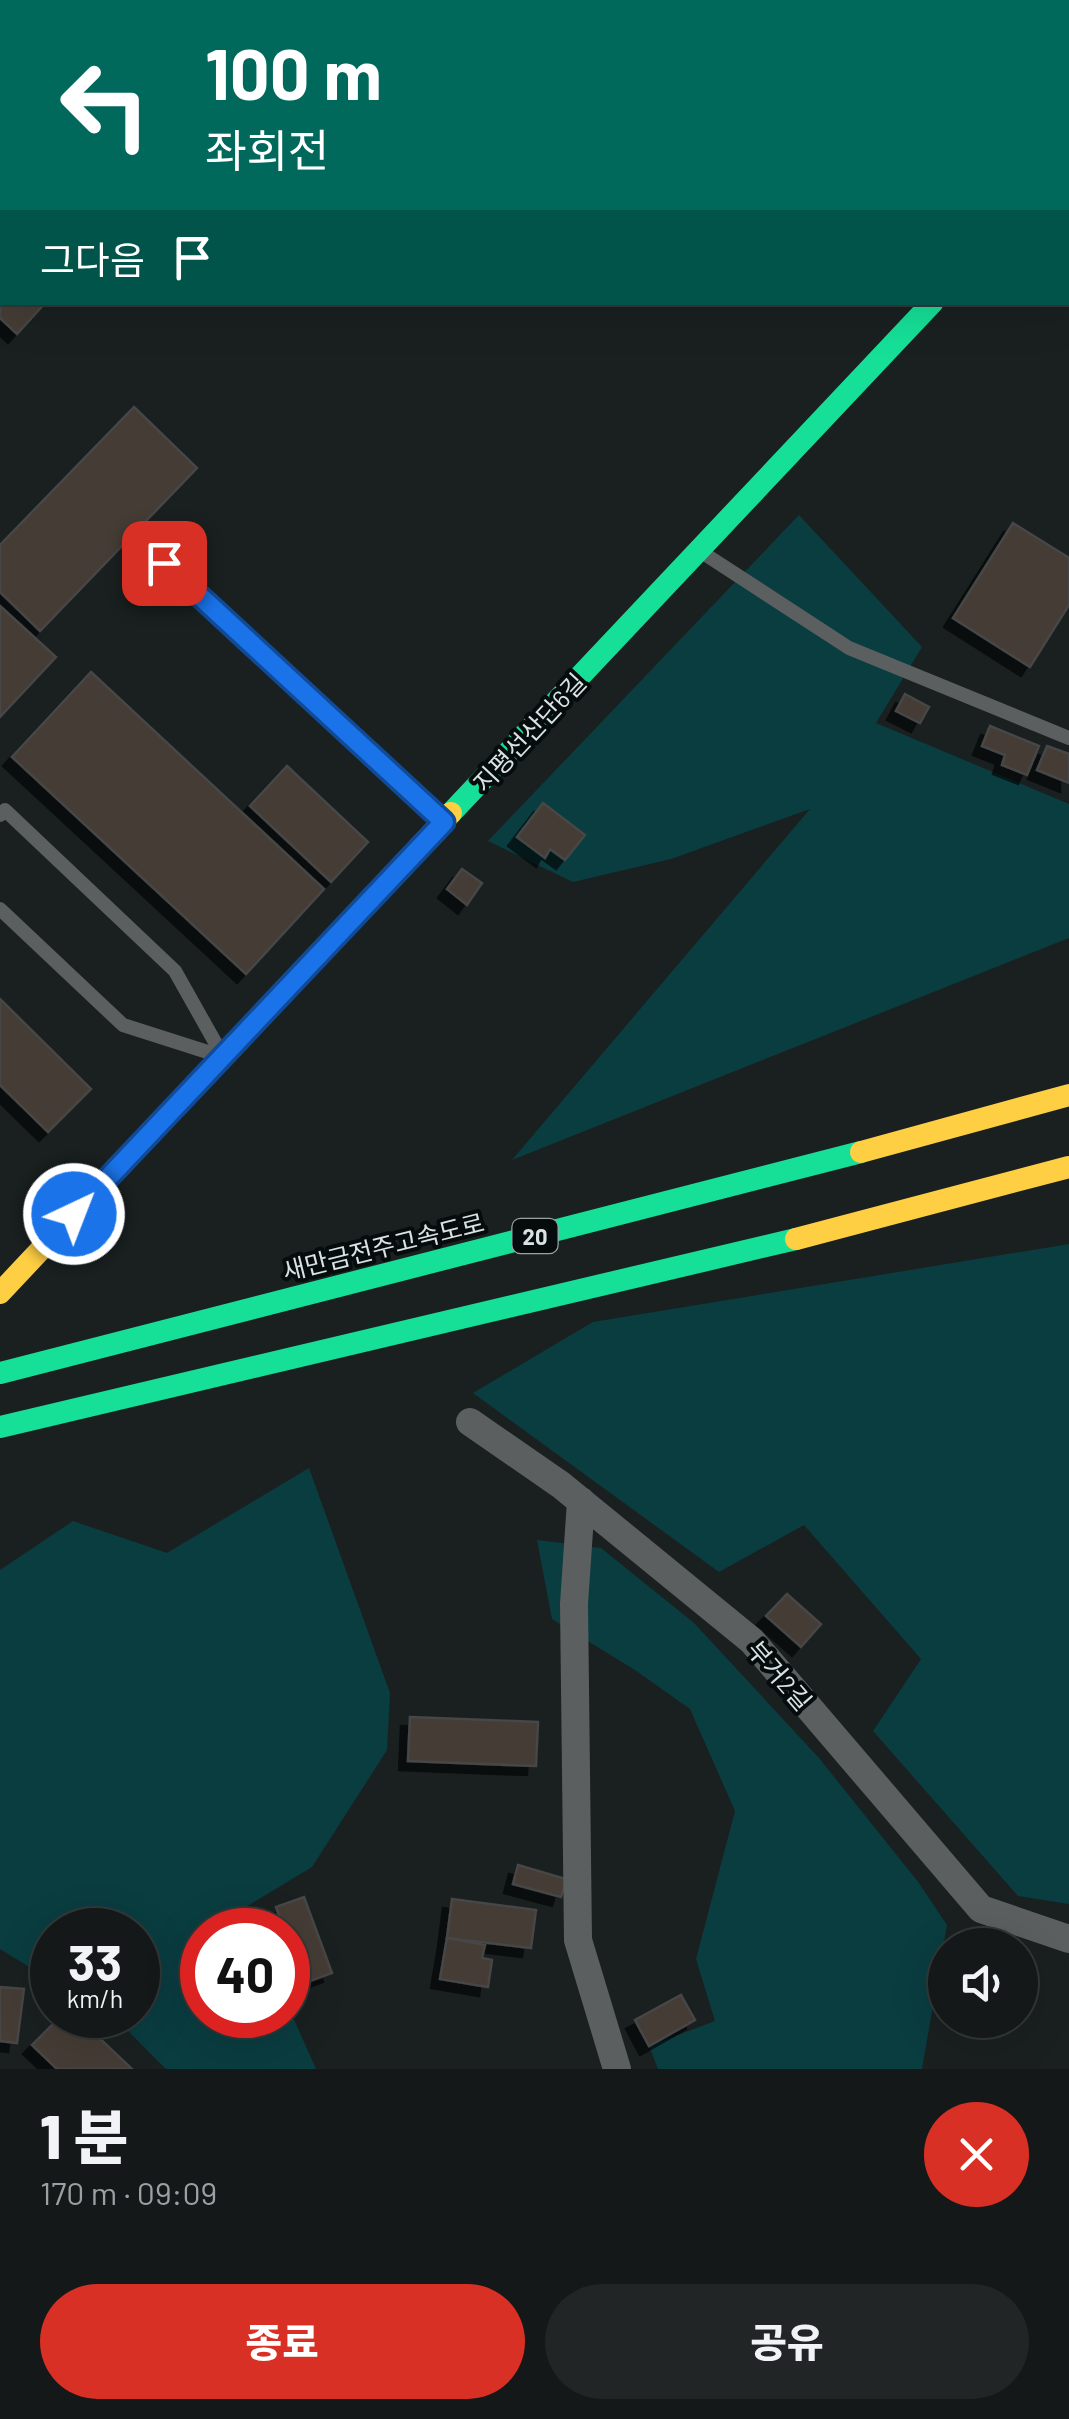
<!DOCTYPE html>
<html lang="ko">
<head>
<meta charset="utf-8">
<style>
  body { margin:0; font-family:Barlow,"Noto Sans KR",sans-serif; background:#212525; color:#f1f3f6; height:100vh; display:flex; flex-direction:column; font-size:38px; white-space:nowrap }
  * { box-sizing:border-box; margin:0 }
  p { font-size:32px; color:#9da0a2 }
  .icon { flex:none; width:55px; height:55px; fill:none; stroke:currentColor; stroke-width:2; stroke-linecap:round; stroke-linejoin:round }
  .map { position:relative; height:2069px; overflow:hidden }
  .panel { display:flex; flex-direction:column; background:#141818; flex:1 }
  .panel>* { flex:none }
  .guide { position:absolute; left:0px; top:0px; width:1070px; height:305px; box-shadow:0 10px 40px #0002,0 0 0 2px #333737; background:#00695c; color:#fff; overflow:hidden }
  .buttons { position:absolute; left:928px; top:1928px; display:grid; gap:20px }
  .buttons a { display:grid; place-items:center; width:110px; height:110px; border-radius:50%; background:#141818; box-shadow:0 10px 40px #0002,0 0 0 2px #333737; font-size:50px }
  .speed { position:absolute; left:30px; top:1908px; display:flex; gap:20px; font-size:50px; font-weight:700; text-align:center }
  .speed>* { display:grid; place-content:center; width:130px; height:130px; border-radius:50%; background:#141818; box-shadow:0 10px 40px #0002,0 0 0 2px #333737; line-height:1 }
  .speed small { font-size:25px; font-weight:400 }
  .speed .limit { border:15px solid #d22; background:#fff; color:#111 }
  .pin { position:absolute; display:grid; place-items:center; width:85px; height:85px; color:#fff; margin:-42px; border-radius:20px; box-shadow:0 5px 15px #0006 }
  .me { position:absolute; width:110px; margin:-55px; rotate:43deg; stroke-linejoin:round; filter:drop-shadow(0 0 8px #0008) }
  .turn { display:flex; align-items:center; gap:35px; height:210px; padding:0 40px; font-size:45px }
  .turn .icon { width:130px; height:130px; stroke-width:2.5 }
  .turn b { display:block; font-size:70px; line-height:85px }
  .then { display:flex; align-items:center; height:95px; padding:0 40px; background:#0003; gap:20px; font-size:38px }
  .round { display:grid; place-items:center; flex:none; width:105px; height:105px; border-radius:52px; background:#212525 }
  .overview { display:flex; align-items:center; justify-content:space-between; height:170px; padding:0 40px }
  h1 { font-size:60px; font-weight:800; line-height:75px }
  .button { display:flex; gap:20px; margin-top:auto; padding:20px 40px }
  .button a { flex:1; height:115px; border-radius:60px; background:#d93025; color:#fff; font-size:40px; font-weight:800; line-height:115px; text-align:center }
  .button a+a { background:#212525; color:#f1f3f6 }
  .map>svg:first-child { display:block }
  .green { fill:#0a3d40 }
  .building { fill:#443c36; stroke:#464646; stroke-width:2.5; filter:url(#shadow) }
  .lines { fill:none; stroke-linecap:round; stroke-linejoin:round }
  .lane { stroke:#5b5f5f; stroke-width:14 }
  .street { stroke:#5b5f5f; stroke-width:28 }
  .fast { stroke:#16e098; stroke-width:22 }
  .slow { stroke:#ffcf43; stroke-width:22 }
  .route-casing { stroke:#114b97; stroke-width:25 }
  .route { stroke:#1a73e8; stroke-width:18 }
  .labels { text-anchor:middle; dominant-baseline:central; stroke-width:8; stroke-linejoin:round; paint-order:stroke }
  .shield { fill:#060b0c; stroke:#9aa2a2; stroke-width:2.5 }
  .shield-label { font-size:22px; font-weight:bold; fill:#dae3e3 }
  .street-label { font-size:25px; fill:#dae3e3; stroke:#060b0c }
</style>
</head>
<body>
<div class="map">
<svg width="1069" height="2069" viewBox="0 0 1069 2069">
  <defs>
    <filter id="shadow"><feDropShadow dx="-9" dy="9" stdDeviation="0" flood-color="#0009"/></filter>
  </defs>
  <rect width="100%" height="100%" fill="#1a2020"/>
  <!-- green -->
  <g class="green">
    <path d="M799 515 922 647 876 723 1069 804V938L512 1160 810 809 671 859 573 882 488 841Z"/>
    <path d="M1069 1244V1904L1018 1896 873 1731 921 1659 804 1525 719 1572 473 1393 593 1322Z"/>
    <path d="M309 1468 390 1693 387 1750 312 1867 244 1908 254 1930H202V2015H288V2006L316 2069H166L120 2023 108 2015H138V1930H52V1981L0 1949V1570L73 1521 167 1553Z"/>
    <path d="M537 1540 601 1548 694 1623 819 1758 919 1883 947 1925 922 2069H658L649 2046 715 2021 696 1959 735 1811 690 1709 635 1670 552 1619Z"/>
  </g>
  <!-- building -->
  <g class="building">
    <path d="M232 0H360L363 2H235Z"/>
    <path d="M429 0H516L427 2Z"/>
    <path d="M536 0H684L533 2Z"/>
    <path d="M784 0H838L840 2H787Z"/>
    <path d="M2 207V302H46L17 334 0 318Z"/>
    <path d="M134 407 197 468 40 631 0 592V545Z"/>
    <path d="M1013 523 1069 558V605L1030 667 953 618Z"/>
    <path d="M0 606 56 657 0 717Z"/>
    <path d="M91 672 324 889 246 974 12 757Z"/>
    <path d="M905 694 929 707 920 723 896 711Z"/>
    <path d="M990 726 1039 746 1027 775 1002 765 1005 755 982 746Z"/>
    <path d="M1047 746 1069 754V783L1037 770Z"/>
    <path d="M287 766 368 842 331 882 250 806Z"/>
    <path d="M543 803 585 835 565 860 550 849 545 858 517 837Z"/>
    <path d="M462 869 482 883 467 905 447 889Z"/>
    <path d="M0 999 91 1089 48 1132 0 1085Z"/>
    <path d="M787 1594 821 1624 801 1647 766 1616Z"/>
    <path d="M410 1717 538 1722 536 1766 408 1761Z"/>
    <path d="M518 1865 566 1879 561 1897 513 1884Z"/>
    <path d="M304 1897 332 1973 302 1984 288 1941V1930H284L276 1907Z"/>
    <path d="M452 1899 536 1910 531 1948 447 1938Z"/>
    <path d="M447 1938 485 1945 482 1958 492 1960 488 1987 440 1979Z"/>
    <path d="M0 1987 24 1989 17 2043 0 2041Z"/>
    <path d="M681 1995 695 2020 649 2046 635 2020Z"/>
    <path d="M62 2015H75L132 2069H57L32 2045Z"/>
  </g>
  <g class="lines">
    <!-- lane -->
    <g class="lane">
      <path d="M700 551 849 648 1069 738"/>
      <path d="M164 563 440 818"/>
      <path d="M0 815 5 810 175 971 220 1051"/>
      <path d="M0 909 123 1025 217 1055"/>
    </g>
    <!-- street -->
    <g class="street">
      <path d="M1068 160 1069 159"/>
      <path d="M470 1422 561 1485 752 1641 981 1909 1069 1939"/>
      <path d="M581 1501 574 1604 578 1940 617 2069"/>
    </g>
    <!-- fast -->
    <g class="fast">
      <path d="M451 813 933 302"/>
      <path d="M0 1373 861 1152"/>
      <path d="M0 1427 796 1239"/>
    </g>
    <!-- slow -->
    <g class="slow">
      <path d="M861 1152 1069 1095"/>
      <path d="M796 1239 1069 1167"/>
      <path d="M0 1293 451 813"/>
    </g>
  </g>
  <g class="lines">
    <defs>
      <path id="route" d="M74 1214 444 822 164 563"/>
    </defs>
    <!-- route casing -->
    <use href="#route" class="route-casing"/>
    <!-- route -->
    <use href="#route" class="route"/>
  </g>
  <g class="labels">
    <!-- shield labels -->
    <rect class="shield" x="512.5" y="1219" width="45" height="34" rx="8"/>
    <g class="shield-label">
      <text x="535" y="1236">20</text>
    </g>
    <!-- street labels -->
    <g class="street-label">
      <text transform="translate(529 732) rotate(-47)">지평선산단6길</text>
      <text transform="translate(383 1246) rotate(-14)">새만금전주고속도로</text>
      <text transform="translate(780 1675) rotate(49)">부거2길</text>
    </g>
  </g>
</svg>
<div class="buttons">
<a><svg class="icon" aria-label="sound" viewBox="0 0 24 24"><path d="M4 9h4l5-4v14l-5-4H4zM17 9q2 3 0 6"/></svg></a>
</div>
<div class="speed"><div>33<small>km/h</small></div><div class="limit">40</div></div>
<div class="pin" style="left:164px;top:563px;background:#d93025"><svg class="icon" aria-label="arrive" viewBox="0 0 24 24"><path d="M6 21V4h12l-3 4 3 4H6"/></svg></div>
<svg class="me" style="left:74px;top:1214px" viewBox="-20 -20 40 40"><circle r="17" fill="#1a73e8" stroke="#fff" stroke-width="3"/><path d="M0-11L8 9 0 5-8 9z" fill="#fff"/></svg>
<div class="guide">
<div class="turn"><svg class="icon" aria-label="left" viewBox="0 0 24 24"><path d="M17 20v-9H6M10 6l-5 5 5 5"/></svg><div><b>100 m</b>좌회전</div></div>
<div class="then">그다음<svg class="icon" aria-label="arrive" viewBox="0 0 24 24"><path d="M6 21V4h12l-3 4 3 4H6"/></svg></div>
</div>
</div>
<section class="panel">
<div class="overview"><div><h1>1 분</h1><p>170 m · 09:09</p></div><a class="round" style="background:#d93025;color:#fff"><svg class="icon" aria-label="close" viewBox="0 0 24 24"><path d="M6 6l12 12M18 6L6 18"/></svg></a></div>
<div class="button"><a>종료</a><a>공유</a></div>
</section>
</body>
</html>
